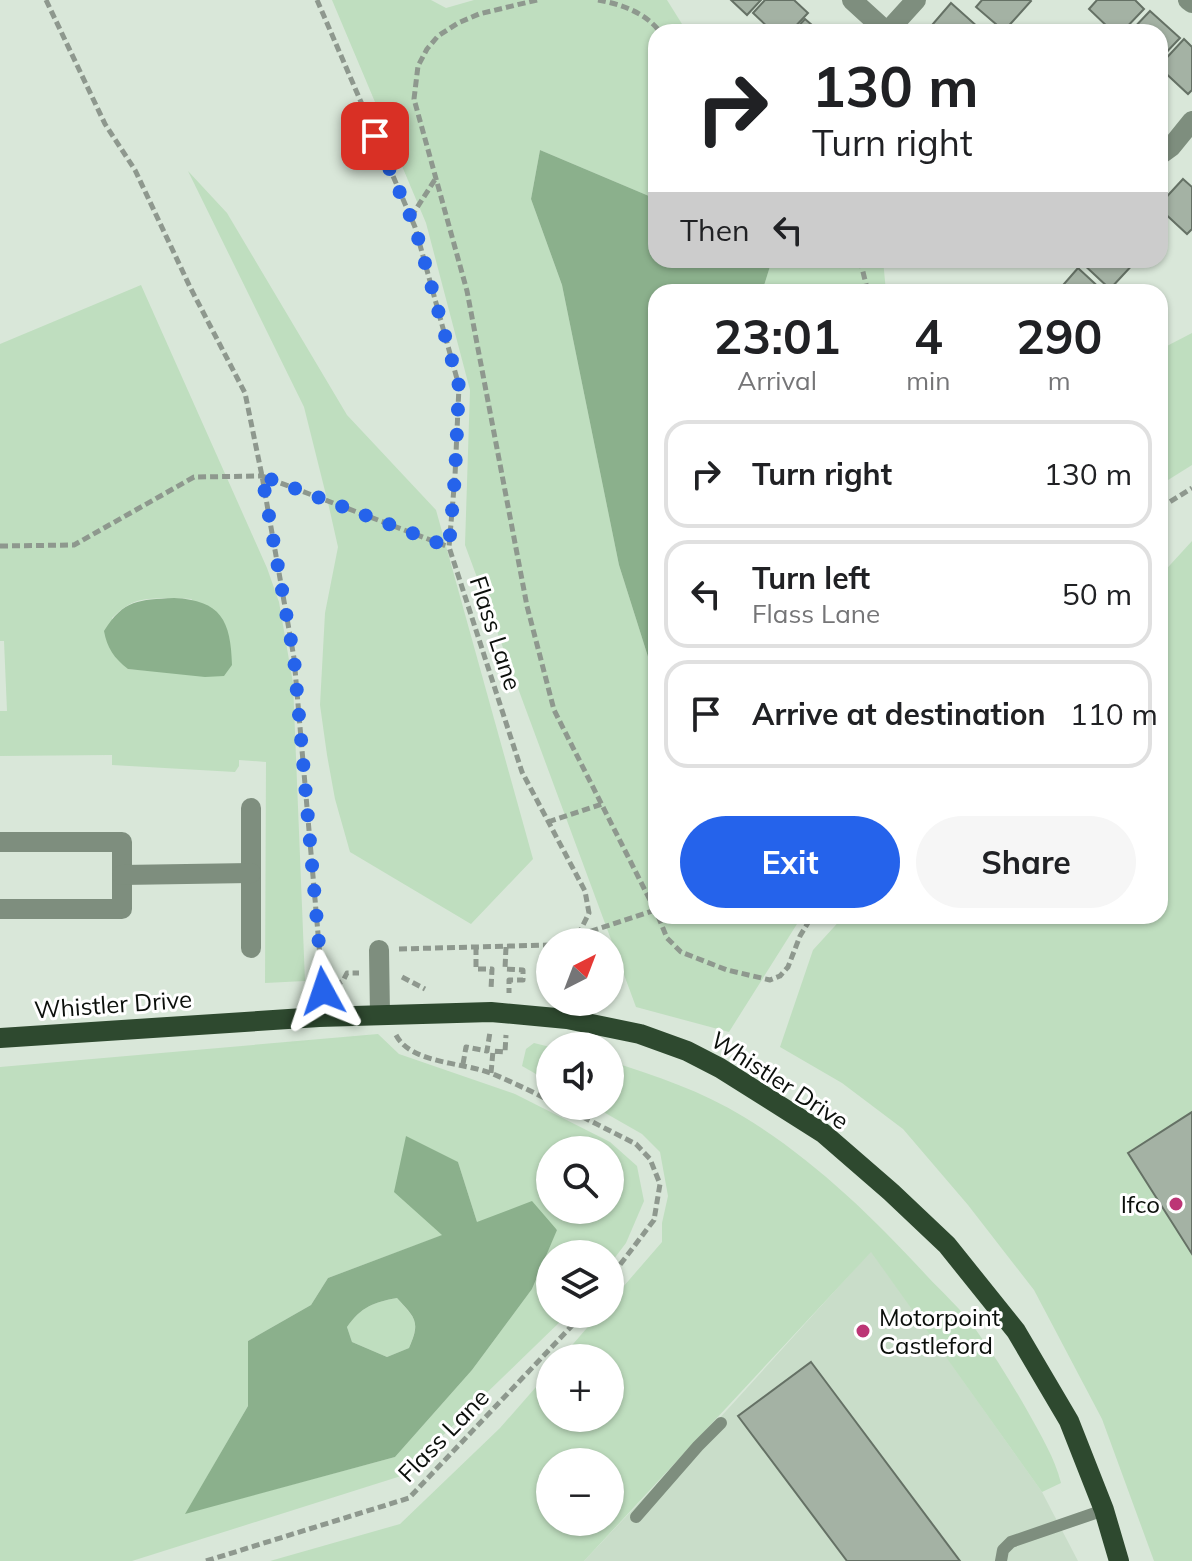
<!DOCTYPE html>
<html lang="en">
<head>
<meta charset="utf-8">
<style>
  body { margin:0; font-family:Mulish,sans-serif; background:#f6f6f6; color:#202124; height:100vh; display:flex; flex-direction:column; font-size:30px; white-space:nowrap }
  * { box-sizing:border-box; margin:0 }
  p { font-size:26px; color:#757577 }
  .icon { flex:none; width:44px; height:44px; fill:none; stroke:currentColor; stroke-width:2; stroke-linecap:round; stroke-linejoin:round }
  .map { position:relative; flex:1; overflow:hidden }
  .drawer { position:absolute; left:648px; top:284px; width:520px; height:640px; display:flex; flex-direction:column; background:#fff; border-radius:24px; box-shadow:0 2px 6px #0004 }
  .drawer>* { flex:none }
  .top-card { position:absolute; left:648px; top:24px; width:520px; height:244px; border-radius:24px; box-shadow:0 2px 6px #0004; background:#fff; color:#202124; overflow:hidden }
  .needle { width:52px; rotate:42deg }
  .buttons { position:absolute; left:536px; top:928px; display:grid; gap:16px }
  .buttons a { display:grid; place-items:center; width:88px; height:88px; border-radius:50%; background:#fff; box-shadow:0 2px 6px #0004; font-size:40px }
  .pin { position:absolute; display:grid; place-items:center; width:68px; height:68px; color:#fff; margin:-34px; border-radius:16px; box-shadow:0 4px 12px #0006 }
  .me { position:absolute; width:88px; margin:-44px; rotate:355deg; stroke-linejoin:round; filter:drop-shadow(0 0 6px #0008) }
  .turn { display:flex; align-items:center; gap:28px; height:168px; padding:0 32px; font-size:36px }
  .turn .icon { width:104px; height:104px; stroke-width:2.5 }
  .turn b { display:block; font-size:56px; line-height:68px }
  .then { display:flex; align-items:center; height:76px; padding:0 32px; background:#0003; gap:16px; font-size:30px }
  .eta { display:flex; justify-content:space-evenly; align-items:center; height:136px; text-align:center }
  .eta b { font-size:48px; font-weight:700; line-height:56px }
  .primary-button { display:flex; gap:16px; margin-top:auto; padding:16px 32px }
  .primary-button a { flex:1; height:92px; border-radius:48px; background:#2563eb; color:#fff; font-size:32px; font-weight:700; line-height:92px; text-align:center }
  .primary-button a+a { background:#f6f6f6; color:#202124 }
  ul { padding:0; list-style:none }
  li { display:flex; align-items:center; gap:24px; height:108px; margin:0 16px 12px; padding:0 16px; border:4px solid #e0e0e0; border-radius:24px }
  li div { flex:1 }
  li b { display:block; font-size:30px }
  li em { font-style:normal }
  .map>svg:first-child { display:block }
  .built { fill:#c9ddc9 }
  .green { fill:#bfdebf; fill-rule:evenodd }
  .water { fill:#8bb08c; fill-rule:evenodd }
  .building { fill:#a4b2a4; stroke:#657165; stroke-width:2 }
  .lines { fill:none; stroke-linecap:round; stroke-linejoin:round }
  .path { stroke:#8e988e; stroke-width:5; stroke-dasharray:8 4; stroke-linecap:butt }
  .service { stroke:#7e8e7e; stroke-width:12 }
  .minor { stroke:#7e8e7e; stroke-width:20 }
  .primary { stroke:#2e492f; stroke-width:20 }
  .route { stroke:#2563eb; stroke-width:14; stroke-dasharray:0 25.2 }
  .poi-dot { fill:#bc3575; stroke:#fff; stroke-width:3 }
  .labels { text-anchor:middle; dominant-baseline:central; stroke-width:6; stroke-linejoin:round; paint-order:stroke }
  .street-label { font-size:24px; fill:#0b0f0b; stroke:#fff }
  .poi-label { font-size:24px; fill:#0b0f0b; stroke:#fff; text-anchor:end }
</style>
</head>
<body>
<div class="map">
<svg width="1192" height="1561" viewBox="0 0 1192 1561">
  <rect width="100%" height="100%" fill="#d9e7d9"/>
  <!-- built -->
  <path class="built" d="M871 1251 1042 1492 1078 1561H584L727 1410Z"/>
  <!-- green -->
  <g class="green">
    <path d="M332 0H431L446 8 474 0H667L687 32H656V199L540 150 531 199 562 285 619 565 656 682V916H802L729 1032 636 1007 465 545 470 390 426 223Z"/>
    <path d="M188 171 227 213 347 415 436 510 533 859 471 924 350 852 335 799 327 755 320 705 325 613 338 547 329 507 304 407Z"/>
    <path d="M772 260H883L886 292H762Z"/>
    <path d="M141 285 267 568 279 602 293 683 305 981 265 983 266 762 239 760V766L235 772 112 765V755L0 756V711H7L4 641H0V344ZM174 598 192 599 153 671 128 669 112 618C135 596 145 599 174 598Z"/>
    <path d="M1192 333V465L1160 485V352L1165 347Z"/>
    <path d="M1192 541V1561H1154L1102 1419 1034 1290 968 1205 903 1129 842 1083 780 1047 813 950 844 916H1160V576Z"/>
    <path d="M378 1034 399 1054 515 1094 610 1142 637 1166 644 1201 626 1243 610 1264V1254H550V1314H568L401 1476 132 1561H0V1067ZM550 1150H610V1210H550ZM458 1162 477 1222 557 1229 532 1289 472 1370 395 1457 186 1513 248 1406V1341L311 1305 328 1278 443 1235Z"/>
    <path d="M534 1043 550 1047V1082L522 1066 526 1049Z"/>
    <path d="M610 1061C656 1076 702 1091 744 1117 813 1159 872 1216 927 1276 943 1293 962 1310 976 1330 995 1356 1012 1384 1028 1412 1040 1434 1055 1458 1061 1483L1042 1492 871 1252 584 1561H270L400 1524 500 1428 550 1371V1418H610V1358H561L599 1314H610V1302L662 1242V1223L668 1196 660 1152 642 1134 593 1106H610ZM550 1462H610V1522H550Z"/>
    <path d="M397 1298C415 1319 421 1320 409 1348L387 1357 352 1342 347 1327C361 1307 374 1302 397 1298Z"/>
  </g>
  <!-- water -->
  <g class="water">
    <path d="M540 150 656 199V260H772L762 292H656V682L619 565 562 285 531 199Z"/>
    <path d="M174 598C221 600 231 621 232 665L224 676 205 677 128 669C114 658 107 648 104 631 124 599 139 600 174 598Z"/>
    <path d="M406 1136 458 1162 477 1222 532 1201 557 1230 532 1289 472 1370 395 1457 185 1514 248 1406V1341L311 1305 328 1278 442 1235 394 1192ZM397 1298C415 1318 421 1321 409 1348L387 1357 352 1342 347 1327C361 1307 374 1302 397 1298Z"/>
  </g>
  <!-- building -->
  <g class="building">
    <path d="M731 0H761L747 15Z"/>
    <path d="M765 0H794L808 13 790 32H773L753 13Z"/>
    <path d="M982 0H1030L1031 1 1004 31 976 7Z"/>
    <path d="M1097 0H1135L1144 9 1122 32H1113L1089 9Z"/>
    <path d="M951 3 979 28 975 32H926Z"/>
    <path d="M1150 11 1180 38 1160 59V32H1130Z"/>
    <path d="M805 19 820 32H793Z"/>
    <path d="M1184 39 1192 47V90L1188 94 1160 68V65Z"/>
    <path d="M1183 179 1192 187V229L1187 234 1160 209V204Z"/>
    <path d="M1083 260H1134L1136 261 1110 289 1081 262Z"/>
    <path d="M1078 268 1104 292H1057Z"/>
    <path d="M1192 1112V1254L1128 1153Z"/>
    <path d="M811 1362 960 1561H847L738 1416Z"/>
  </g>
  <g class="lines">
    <!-- path -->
    <g class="path">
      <path d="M46 0 105 124 135 170 190 287 245 393 262 476 294 658 323 991"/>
      <path d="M317 0 415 227 459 386 455 476 449 547 522 772 585 891 589 913 578 935 569 942"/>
      <path d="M537 0 479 14 458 23 438 36 427 49 418 66 414 99 467 291 527 606 554 710 656 912"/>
      <path d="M598 0C621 4 646 13 660 32"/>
      <path d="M411 217 436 178"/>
      <path d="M860 260 868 292"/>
      <path d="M1160 508 1192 488"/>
      <path d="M0 546 74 545 194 477 262 476 449 547"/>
      <path d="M548 822 602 804"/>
      <path d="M658 916 667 938 681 952 727 970 770 980 780 976 788 967 800 936 812 916"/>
      <path d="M579 935 655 910"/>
      <path d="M476 947V969H492L491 990"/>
      <path d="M506 947 505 969 523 970V980H509V993"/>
      <path d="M399 949 550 945"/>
      <path d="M402 977 425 989"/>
      <path d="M324 991 343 981 347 973H359"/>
      <path d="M396 1035C411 1064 464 1062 493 1074 512 1082 531 1091 550 1101"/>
      <path d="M463 1064 466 1047 487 1051 490 1032"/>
      <path d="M491 1073 493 1051 505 1052 506 1035"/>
      <path d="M561 1106 636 1144 650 1159 660 1184 654 1220 610 1278"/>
      <path d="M206 1561 409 1498 583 1314"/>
    </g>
    <!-- service -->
    <g class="service">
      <path d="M636 1517 698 1446 721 1423"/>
      <path d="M1001 1561 1003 1550 1011 1542 1104 1510"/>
    </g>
    <!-- minor -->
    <g class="minor">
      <path d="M852 0 887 32"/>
      <path d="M1188 0 1192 3"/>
      <path d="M887 32 916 0"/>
      <path d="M1160 155 1171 147 1192 121"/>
      <path d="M251 808V948"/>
      <path d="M0 842H122V909H0"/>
      <path d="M122 875 251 873"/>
      <path d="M379 950 380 1015"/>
    </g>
    <!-- primary -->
    <path class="primary" d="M0 1038 319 1017 491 1012 567 1019 640 1034 687 1051 720 1068 823 1133 891 1192 947 1245 1016 1331 1069 1421 1104 1510 1119 1561"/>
  </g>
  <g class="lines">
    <!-- route -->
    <path class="route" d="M323 991 294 658 262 476 449 547 455 476 459 386 415 227 375 136"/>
  </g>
  <!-- markers -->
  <g class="poi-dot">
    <circle cx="1176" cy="1204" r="8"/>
    <circle cx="863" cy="1331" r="8"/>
  </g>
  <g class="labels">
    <!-- street labels -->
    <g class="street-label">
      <text transform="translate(496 633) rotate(72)">Flass Lane</text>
      <text transform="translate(113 1004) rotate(-4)">Whistler Drive</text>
      <text transform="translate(780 1080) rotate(33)">Whistler Drive</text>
      <text transform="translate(443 1435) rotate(-46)">Flass Lane</text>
    </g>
    <!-- poi labels -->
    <g class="poi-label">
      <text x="1160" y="1204">Ifco</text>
      <text x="879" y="1317" text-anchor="start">Motorpoint<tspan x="879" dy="28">Castleford</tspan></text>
    </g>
  </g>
</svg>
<div class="buttons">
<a><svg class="needle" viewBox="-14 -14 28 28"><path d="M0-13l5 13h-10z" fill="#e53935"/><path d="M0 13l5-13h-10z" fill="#757577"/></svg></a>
<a><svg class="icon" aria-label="sound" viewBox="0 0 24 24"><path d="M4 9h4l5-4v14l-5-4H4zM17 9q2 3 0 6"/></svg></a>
<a><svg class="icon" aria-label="search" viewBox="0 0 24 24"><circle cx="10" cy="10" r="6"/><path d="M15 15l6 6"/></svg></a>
<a><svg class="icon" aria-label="layers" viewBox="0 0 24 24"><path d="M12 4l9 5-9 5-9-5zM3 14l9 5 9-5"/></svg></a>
<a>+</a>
<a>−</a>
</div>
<div class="pin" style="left:375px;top:136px;background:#d93025"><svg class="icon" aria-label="arrive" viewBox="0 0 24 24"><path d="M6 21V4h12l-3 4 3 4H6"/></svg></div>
<svg class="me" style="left:323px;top:991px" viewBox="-20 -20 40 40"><path d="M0-17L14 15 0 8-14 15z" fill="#2563eb" stroke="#fff" stroke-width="4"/></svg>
<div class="top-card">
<div class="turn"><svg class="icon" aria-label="right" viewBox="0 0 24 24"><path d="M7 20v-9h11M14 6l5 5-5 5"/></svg><div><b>130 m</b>Turn right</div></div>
<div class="then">Then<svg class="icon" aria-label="left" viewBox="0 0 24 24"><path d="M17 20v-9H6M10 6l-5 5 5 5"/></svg></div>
</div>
<section class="drawer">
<div class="eta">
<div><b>23:01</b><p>Arrival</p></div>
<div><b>4</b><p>min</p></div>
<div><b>290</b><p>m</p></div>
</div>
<ul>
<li><svg class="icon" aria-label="right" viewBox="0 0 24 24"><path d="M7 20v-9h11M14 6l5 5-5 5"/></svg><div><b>Turn right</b></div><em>130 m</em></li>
<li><svg class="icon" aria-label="left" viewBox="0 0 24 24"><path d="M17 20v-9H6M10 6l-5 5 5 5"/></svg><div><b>Turn left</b><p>Flass Lane</p></div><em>50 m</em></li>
<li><svg class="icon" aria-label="arrive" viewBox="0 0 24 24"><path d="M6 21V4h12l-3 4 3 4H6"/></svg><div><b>Arrive at destination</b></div><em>110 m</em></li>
</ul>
<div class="primary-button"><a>Exit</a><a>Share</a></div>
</section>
</div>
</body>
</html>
